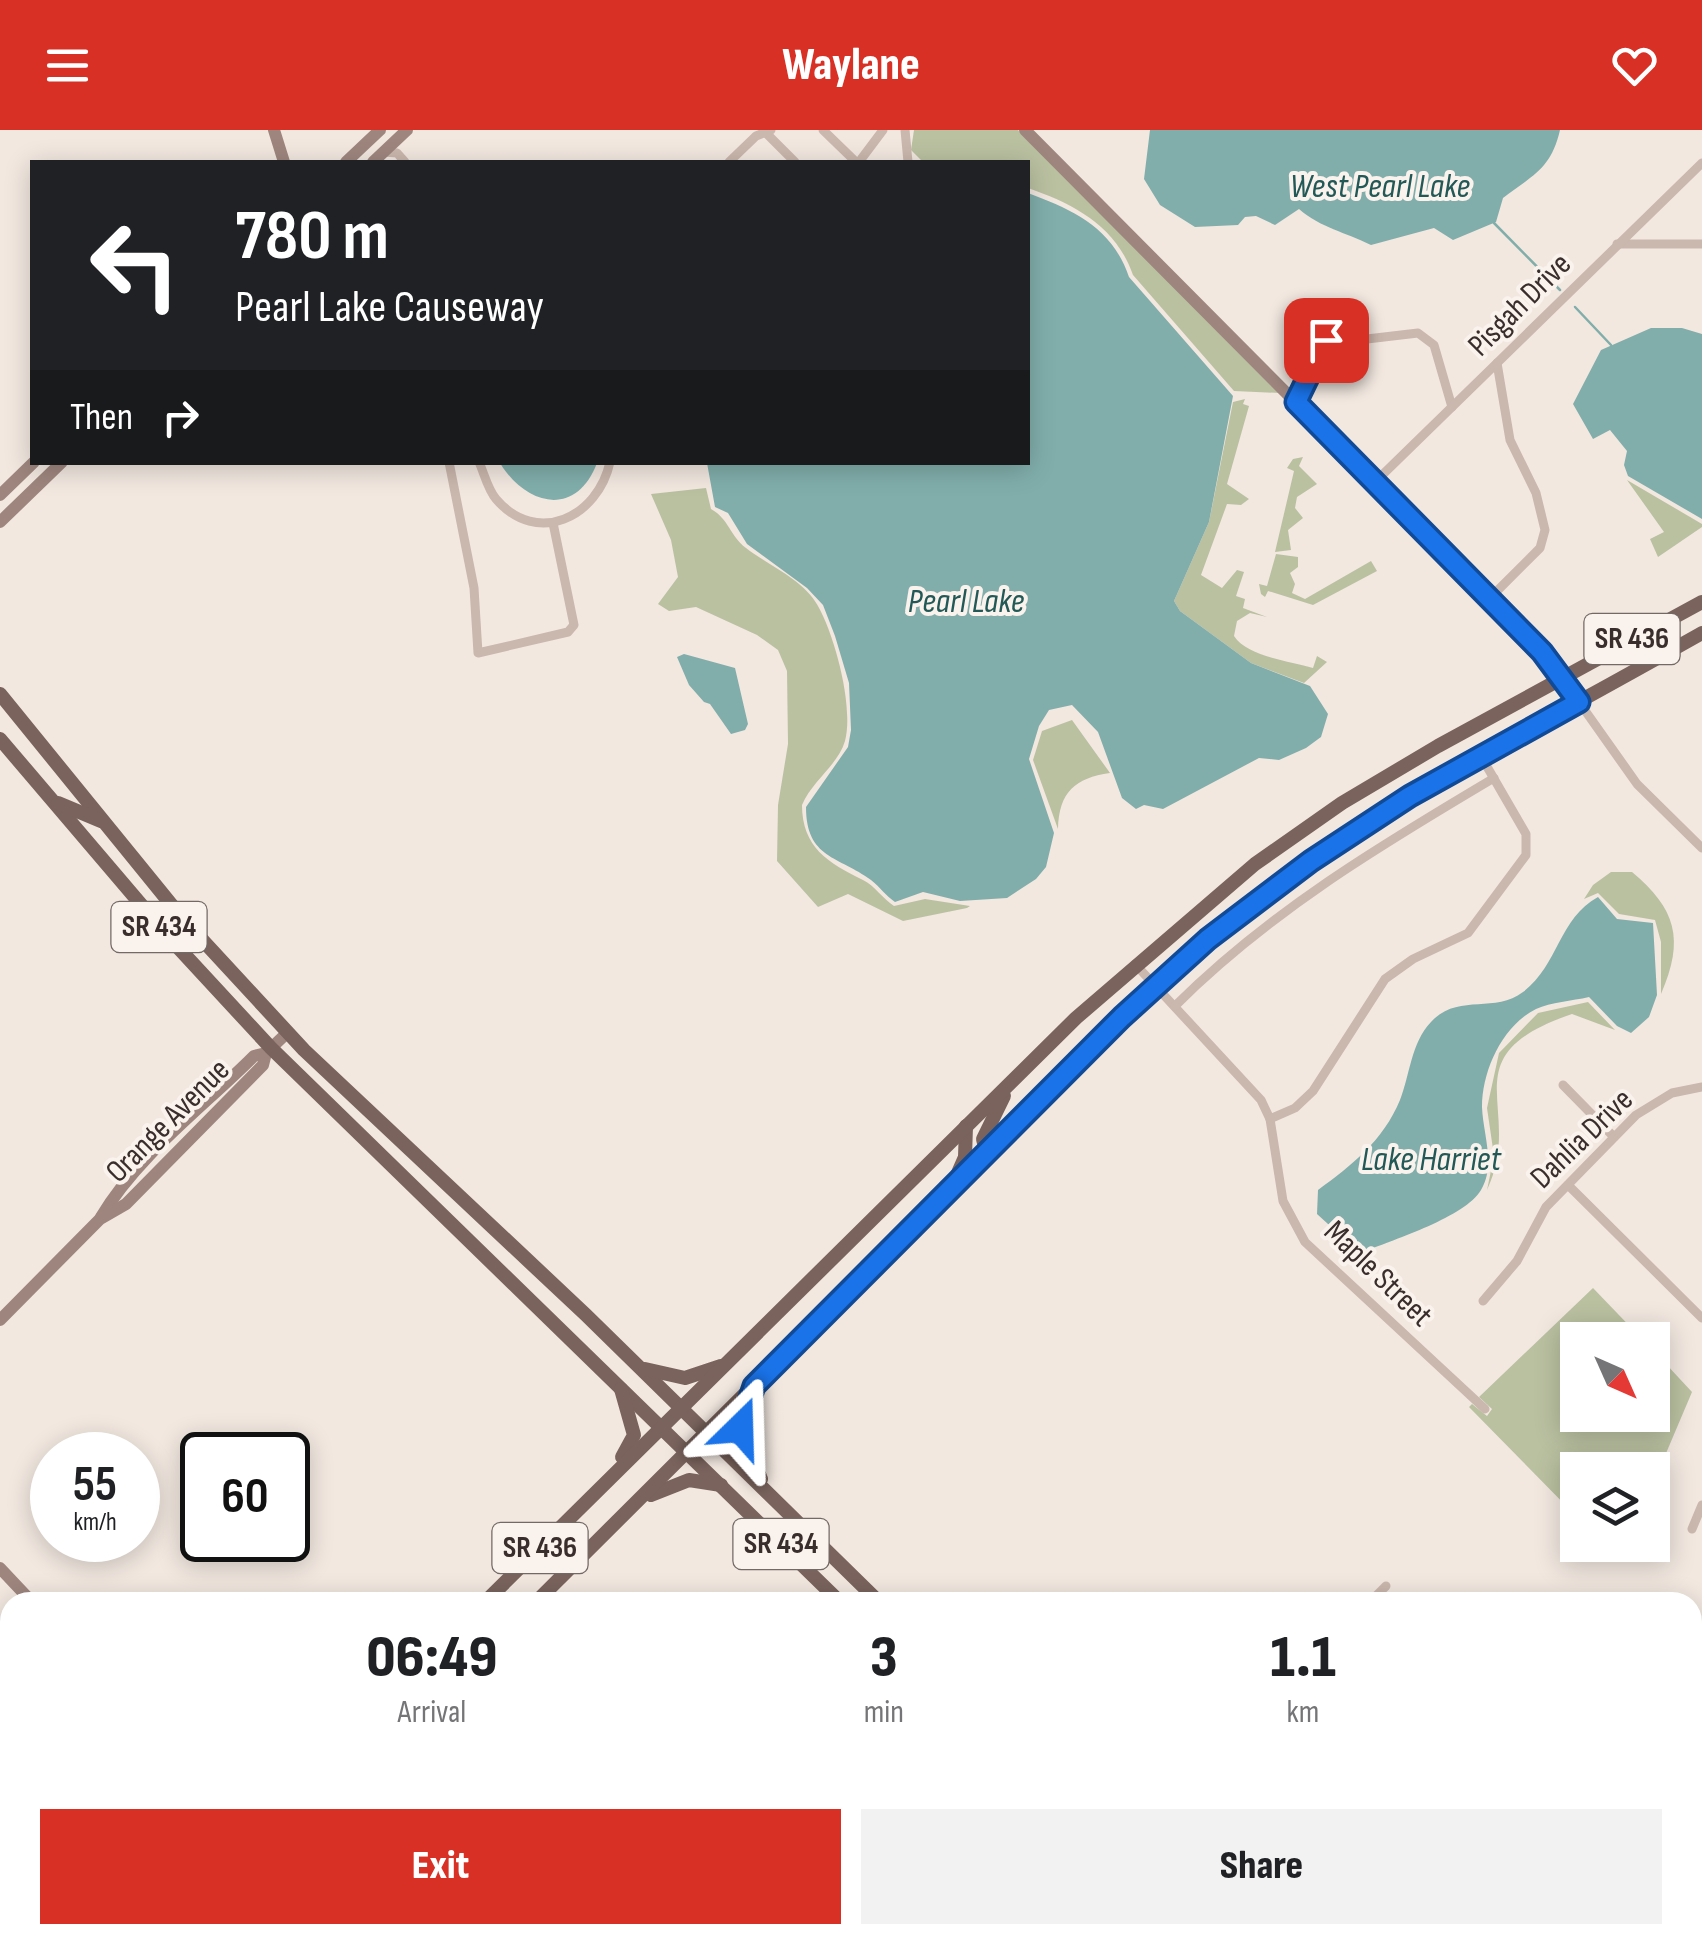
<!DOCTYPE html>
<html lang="en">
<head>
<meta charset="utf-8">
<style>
  body { margin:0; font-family:"Sofia Sans Condensed",sans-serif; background:#f2f2f2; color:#202124; height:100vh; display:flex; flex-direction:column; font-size:38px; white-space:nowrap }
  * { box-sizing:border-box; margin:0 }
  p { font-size:32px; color:#757577 }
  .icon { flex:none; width:55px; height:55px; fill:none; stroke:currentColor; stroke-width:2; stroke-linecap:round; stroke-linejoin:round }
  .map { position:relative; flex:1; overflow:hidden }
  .panel { position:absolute; left:0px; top:1462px; width:1702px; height:352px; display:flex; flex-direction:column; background:#fff; border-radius:30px 30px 0 0; box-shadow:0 5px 25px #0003 }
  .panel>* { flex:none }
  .guide { position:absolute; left:30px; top:30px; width:1000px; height:305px; border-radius:0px; box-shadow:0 5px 25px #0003; background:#202124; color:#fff; overflow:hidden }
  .needle { width:65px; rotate:135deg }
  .fabs { position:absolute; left:1560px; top:1192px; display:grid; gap:20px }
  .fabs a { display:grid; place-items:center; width:110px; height:110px; border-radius:0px; background:#fff; box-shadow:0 5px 25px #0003; font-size:50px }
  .speed { position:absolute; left:30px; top:1302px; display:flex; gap:20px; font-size:50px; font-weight:700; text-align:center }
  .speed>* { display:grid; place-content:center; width:130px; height:130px; border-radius:50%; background:#fff; box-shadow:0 5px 25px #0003; line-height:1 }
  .speed small { font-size:25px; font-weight:400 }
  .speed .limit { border:5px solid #111; border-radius:15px; background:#fff; color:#111 }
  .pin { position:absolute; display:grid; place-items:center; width:85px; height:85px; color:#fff; margin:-42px; border-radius:20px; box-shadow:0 5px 15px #0006 }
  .me { position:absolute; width:110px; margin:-55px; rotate:22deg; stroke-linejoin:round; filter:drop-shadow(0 0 8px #0008) }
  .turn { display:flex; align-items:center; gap:35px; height:210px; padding:0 40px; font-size:45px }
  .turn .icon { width:130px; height:130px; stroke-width:2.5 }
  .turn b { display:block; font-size:70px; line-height:85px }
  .then { display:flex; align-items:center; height:95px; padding:0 40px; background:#0003; gap:20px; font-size:38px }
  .eta { display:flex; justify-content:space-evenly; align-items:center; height:170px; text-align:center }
  .eta b { font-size:60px; font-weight:800; line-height:70px }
  .button { display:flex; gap:20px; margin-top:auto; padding:20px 40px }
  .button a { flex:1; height:115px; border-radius:0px; background:#d93025; color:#fff; font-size:40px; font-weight:800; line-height:115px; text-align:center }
  .button a+a { background:#f2f2f2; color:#202124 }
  header { display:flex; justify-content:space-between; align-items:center; height:130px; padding:0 40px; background:#d93025; color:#fff; font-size:45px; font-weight:800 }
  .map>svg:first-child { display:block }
  .green { fill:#bac1a1 }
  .water { fill:#81aeab }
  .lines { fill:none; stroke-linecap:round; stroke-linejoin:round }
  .stream { stroke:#81aeab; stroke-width:2.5 }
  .street { stroke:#cab7ad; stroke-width:9 }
  .secondary { stroke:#9e867e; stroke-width:12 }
  .primary { stroke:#7a635d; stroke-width:14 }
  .route-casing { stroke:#114b97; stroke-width:25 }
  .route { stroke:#1a73e8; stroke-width:18 }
  .labels { text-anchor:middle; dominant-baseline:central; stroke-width:8; stroke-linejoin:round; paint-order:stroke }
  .shield { fill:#faf2ed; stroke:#736965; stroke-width:2.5 }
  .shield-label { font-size:30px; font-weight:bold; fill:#392e2b }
  .street-label { font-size:32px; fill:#392e2b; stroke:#faf2ed }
  .water-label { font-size:35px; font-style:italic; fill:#225956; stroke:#faf2ed }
</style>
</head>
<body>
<header><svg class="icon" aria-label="menu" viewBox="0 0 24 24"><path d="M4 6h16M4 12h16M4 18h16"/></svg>Waylane<svg class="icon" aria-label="heart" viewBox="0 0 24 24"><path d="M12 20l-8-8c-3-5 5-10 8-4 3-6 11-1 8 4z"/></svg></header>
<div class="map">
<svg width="1702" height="1813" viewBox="0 0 1702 1813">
  <rect width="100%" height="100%" fill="#f2e8e0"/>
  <!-- green -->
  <g class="green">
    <path d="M914 0H1018L1280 263 1234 261 1133 145C1116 96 1074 74 1028 58V32H923L911 20Z"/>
    <path d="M1245 269 1243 274 1249 276 1227 354 1249 369 1241 375 1227 374 1201 445 1222 458 1237 440 1244 442 1236 466 1245 469 1243 478 1267 487 1250 483 1237 491 1234 506C1248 527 1290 531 1313 538L1317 526 1327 532 1304 553 1251 533 1180 481 1174 471 1209 392 1233 272Z"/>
    <path d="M1303 327 1299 336 1317 354 1297 367 1295 378 1303 388 1288 400 1291 420 1275 422 1294 341 1287 338 1293 329Z"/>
    <path d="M1627 350 1702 394V397L1658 427 1650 409 1664 402Z"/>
    <path d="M706 358 711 379C729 389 730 406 746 418 769 436 803 449 818 476 835 506 854 577 845 611 838 635 812 651 802 675 802 717 828 733 863 750 875 756 883 769 894 776L925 769 970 776 967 778 903 791 848 764 818 777 777 731 778 675 788 614 787 541 778 520 757 505 696 477 669 481 658 474 678 447 671 410 651 364Z"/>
    <path d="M1276 424 1298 427V437L1290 443 1295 454 1292 463 1305 469 1371 431 1377 441 1313 475 1268 461 1265 467 1261 464 1259 454 1267 456Z"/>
    <path d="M1072 590 1110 643C1075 648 1059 662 1058 699L1033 630 1042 601Z"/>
    <path d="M1611 742H1632C1676 779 1685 809 1661 864V812L1655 790 1619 784 1598 763 1584 769 1593 755Z"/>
    <path d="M1588 872 1615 900 1572 884C1446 927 1526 977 1487 1060L1494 1026 1487 978 1499 923 1538 883Z"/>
    <path d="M1593 1158 1643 1210H1578V1285H1652L1653 1220 1692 1262 1653 1354 1652 1340H1578L1577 1387 1469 1277 1472 1274 1487 1286 1492 1279 1479 1267Z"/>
  </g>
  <!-- water -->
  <g class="water">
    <path d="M1150 0H1560C1551 39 1533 45 1503 68L1496 92 1453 110 1434 98 1371 115C1345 102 1321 98 1299 79L1275 95 1256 86 1245 87 1238 95 1195 97 1160 75 1144 49Z"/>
    <path d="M1028 63C1073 80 1112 97 1129 147L1233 266 1209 392 1174 471 1180 481 1251 533 1310 556 1328 584 1321 607 1306 618 1279 630 1259 628 1163 679 1144 675 1136 679 1122 668 1098 602 1072 575 1049 580 1039 596 1029 629 1054 703 1046 737 1036 749 1007 768 960 771 923 762 895 772C886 766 880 757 871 750 839 726 806 729 806 677L848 617 851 600 849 553 835 506 823 475 807 458 747 414 728 383 715 377 707 333 1028 332Z"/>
    <path d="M1651 198H1682L1702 204V389L1628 346 1624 335 1627 321 1610 300 1593 309 1573 274 1601 220Z"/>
    <path d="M500 333H597C576 388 526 376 500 333Z"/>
    <path d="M684 524 735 538 748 594 745 600 731 604 710 574 704 572 689 555 677 527Z"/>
    <path d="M1598 767 1617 789 1653 793 1657 865 1649 887 1631 903 1617 896 1589 867C1572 871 1551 872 1536 879 1502 896 1482 941 1482 977 1483 1004 1496 1035 1481 1060 1465 1087 1395 1109 1366 1121L1350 1114 1317 1084 1318 1060C1352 1035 1383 1011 1400 970 1410 945 1411 913 1431 892 1457 863 1494 884 1523 862 1558 836 1559 788 1598 767Z"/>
    <path d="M1693 1645 1702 1648V1813H1668L1666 1805H1692Z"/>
  </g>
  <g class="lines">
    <!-- stream -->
    <g class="stream">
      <path d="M1494 93 1560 160"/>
      <path d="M1575 177 1611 215"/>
    </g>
    <!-- street -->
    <g class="street">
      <path d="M823 0 856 32"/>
      <path d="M905 0 908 32"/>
      <path d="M767 4 795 32"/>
      <path d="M383 22 397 23 405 32"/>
      <path d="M729 32 756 6 771 0"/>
      <path d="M859 32 883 0"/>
      <path d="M1617 114H1702"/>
      <path d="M1296 272 1327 210 1344 204 1367 209 1418 203 1434 215 1452 277"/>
      <path d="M449 332 474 458 478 523 568 502 574 495 553 393"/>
      <path d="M479 332C484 343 488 360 496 369 537 417 598 387 610 332"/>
      <path d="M1374 353 1702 33"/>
      <path d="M1490 468 1540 418 1545 400 1536 363 1510 310 1497 233"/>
      <path d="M1579 572 1637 654 1702 718"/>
      <path d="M1135 834 1261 970 1270 989 1283 1071 1305 1112 1485 1279"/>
      <path d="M1175 876C1269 782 1381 715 1494 648"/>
      <path d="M1563 955 1614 1007"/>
      <path d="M1270 989 1295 978 1313 961 1385 849 1413 829 1468 803 1526 725V704L1482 628"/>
      <path d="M1568 1055 1702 1188"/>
      <path d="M1483 1171 1517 1131 1546 1077 1636 985 1672 963 1702 957"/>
      <path d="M1692 1399 1702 1375"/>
      <path d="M1370 1472 1386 1456"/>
      <path d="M203 1805 206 1813"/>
      <path d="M220 1805 222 1813"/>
      <path d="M235 1805 237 1813"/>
      <path d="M366 1805 373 1813"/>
      <path d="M646 1805 654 1813"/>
      <path d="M824 1805 832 1813"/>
      <path d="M1370 1805 1372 1813"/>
      <path d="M1494 1805 1496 1813"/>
      <path d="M1574 1805 1576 1813"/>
      <path d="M119 1813 146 1805"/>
      <path d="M493 1813 497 1805"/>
      <path d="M1018 1813 1026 1805"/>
    </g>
    <!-- secondary -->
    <g class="secondary">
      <path d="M274 0 284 32"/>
      <path d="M1025 0 1490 468 1553 535 1579 572"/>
      <path d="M346 32 380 0"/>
      <path d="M373 32 407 0"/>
      <path d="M0 365 34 332"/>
      <path d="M0 392 62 332"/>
      <path d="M101 1087C137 1026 203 977 254 926L266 923 288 902"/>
      <path d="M0 1190 100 1089 126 1074 263 935 266 923"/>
      <path d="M0 1438 32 1472"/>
    </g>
    <!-- primary -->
    <g class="primary">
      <path d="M0 564 183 789 304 920 586 1185 879 1472"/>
      <path d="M0 609 173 812 271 918 840 1472"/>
      <path d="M58 673 101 691"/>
      <path d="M987 1025 983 1009 1004 966"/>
      <path d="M954 1052 965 1027 966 996"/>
      <path d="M645 1239 685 1248 721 1236"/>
      <path d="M621 1259 634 1305 622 1327"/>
      <path d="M751 1262 740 1298 761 1349"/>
      <path d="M651 1365 689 1350 721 1355"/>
      <path d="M485 1472 1076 888 1255 734 1342 673 1438 616 1702 472"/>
      <path d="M536 1472 1123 887C1211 805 1306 726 1411 666 1507 610 1605 558 1702 503"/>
      <path d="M0 1768 10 1766"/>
      <path d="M1191 1805 1198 1813"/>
      <path d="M0 1807 10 1804"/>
    </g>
  </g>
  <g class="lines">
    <defs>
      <path id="route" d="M740 1298 754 1256 1122 887 1208 809 1311 731 1410 666 1579 572 1542 522 1296 272 1326 210"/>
    </defs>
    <!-- route casing -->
    <use href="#route" class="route-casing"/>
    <!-- route -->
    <use href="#route" class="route"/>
  </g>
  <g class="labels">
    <!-- shield labels -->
    <g class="shield">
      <rect x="1584.5" y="484" width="95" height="50" rx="8"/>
      <rect x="111.5" y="772" width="95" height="50" rx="8"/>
      <rect x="733.5" y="1389" width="95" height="50" rx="8"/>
      <rect x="492.5" y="1393" width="95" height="50" rx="8"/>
    </g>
    <g class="shield-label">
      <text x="1632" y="509">SR 436</text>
      <text x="159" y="797">SR 434</text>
      <text x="781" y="1414">SR 434</text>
      <text x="540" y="1418">SR 436</text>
    </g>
    <!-- street labels -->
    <g class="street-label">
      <text transform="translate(1520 175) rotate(-45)">Pisgah Drive</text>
      <text transform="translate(168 991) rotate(-45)">Orange Avenue</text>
      <text transform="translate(1582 1009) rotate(-44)">Dahlia Drive</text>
      <text transform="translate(1378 1144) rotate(44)">Maple Street</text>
    </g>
    <!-- water labels -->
    <g class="water-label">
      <text x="1380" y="56">West Pearl Lake</text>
      <text x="966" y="471">Pearl Lake</text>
      <text x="1431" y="1029">Lake Harriet</text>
    </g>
  </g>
</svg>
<div class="fabs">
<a><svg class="needle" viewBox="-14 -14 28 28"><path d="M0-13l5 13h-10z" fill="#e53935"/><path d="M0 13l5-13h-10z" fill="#757577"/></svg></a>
<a><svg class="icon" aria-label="layers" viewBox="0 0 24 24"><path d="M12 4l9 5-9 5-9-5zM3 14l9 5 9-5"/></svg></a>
</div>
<div class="speed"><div>55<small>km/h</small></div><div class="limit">60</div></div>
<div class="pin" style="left:1326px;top:210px;background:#d93025"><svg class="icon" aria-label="arrive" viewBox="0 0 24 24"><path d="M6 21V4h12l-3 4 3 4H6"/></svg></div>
<svg class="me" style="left:740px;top:1298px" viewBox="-20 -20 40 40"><path d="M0-17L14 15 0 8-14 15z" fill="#1a73e8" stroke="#fff" stroke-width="4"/></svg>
<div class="guide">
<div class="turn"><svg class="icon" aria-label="left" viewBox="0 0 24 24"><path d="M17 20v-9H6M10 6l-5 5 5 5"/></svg><div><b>780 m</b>Pearl Lake Causeway</div></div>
<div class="then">Then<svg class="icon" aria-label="right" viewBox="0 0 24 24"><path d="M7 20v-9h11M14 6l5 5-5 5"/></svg></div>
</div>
<section class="panel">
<div class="eta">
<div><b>06:49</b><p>Arrival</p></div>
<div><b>3</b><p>min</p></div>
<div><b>1.1</b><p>km</p></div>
</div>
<div class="button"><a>Exit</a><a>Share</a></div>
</section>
</div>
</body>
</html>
